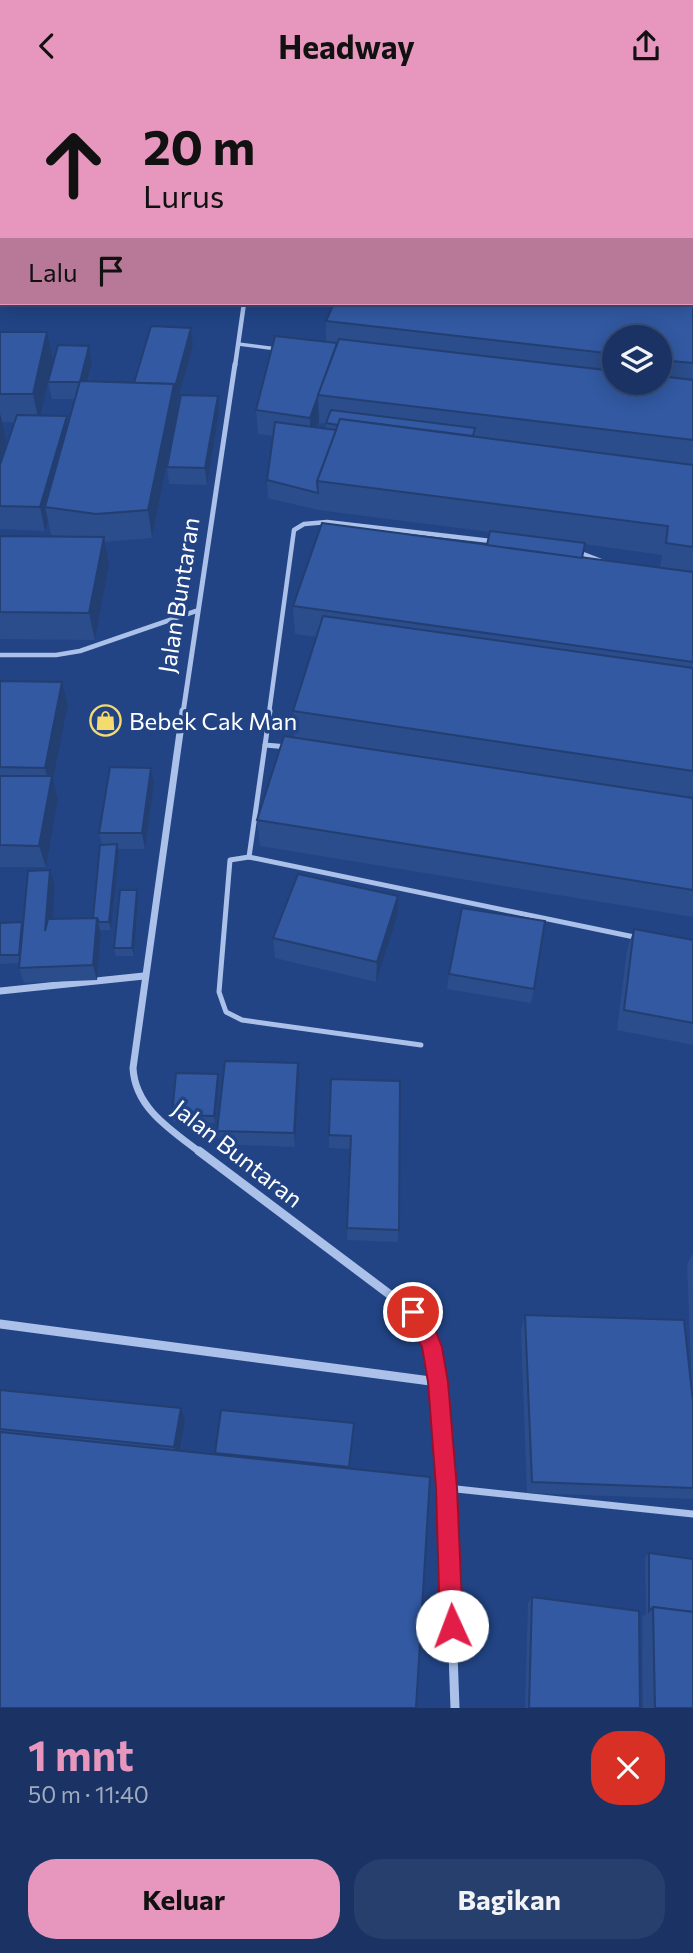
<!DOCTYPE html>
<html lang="id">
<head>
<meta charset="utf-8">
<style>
  body { margin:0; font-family:Commissioner,sans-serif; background:#273f6d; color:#f1f3f6; height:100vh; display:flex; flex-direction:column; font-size:26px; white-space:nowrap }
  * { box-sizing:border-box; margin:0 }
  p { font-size:23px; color:#9faabf }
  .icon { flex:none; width:38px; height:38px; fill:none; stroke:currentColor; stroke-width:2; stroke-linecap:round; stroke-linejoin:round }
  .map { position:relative; height:1617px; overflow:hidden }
  .sheet { display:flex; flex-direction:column; background:#1a3364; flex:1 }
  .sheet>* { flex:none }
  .hud { position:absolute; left:0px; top:0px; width:693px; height:214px; box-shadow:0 4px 18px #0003,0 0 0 2px #384e78; background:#e797bd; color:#111; overflow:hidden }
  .buttons { position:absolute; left:602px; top:234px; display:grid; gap:14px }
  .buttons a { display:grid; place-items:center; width:70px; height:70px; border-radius:50%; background:#1a3364; box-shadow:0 4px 18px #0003,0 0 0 2px #384e78; font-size:35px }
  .pin { position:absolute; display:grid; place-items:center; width:60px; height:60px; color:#fff; margin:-30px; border:4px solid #fff; border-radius:50%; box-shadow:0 2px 7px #0007 }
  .me { position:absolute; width:77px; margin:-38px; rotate:358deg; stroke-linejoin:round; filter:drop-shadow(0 0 5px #0008) }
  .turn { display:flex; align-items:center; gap:24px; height:147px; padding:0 28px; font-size:32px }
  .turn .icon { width:91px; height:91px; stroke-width:2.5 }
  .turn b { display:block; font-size:49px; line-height:60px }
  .then { display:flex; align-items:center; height:66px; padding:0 28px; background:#0003; gap:14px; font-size:26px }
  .round { display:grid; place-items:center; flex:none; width:74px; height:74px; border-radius:28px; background:#273f6d }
  .summary { display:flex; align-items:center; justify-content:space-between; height:119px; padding:0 28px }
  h1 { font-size:42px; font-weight:700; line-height:52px; color:#e797bd }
  .primary-button { display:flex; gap:14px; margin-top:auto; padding:14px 28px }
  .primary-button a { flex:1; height:80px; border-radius:28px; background:#e797bd; color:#111; font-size:28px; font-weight:700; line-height:80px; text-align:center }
  .primary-button a+a { background:#273f6d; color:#f1f3f6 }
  header { display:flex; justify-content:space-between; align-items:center; height:91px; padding:0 28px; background:#e797bd; color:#111; font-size:32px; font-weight:700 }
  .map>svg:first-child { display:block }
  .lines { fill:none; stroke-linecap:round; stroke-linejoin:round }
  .lane-far3 { stroke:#abc1e9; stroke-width:3.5 }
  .lane-far2 { stroke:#abc1e9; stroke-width:4.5 }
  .lane-far1 { stroke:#abc1e9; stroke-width:5 }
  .lane { stroke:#abc1e9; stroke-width:7 }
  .street-far3 { stroke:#abc1e9; stroke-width:4.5 }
  .street-far2 { stroke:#abc1e9; stroke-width:5 }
  .street-far1 { stroke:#abc1e9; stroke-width:7 }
  .street { stroke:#abc1e9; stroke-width:9 }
  .wall { fill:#2b4d8b; fill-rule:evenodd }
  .shaded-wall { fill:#233e71 }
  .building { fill:#3259a2; stroke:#233e71; stroke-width:2 }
  .route { fill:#e11d48; stroke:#92132f; stroke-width:2 }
  .labels { text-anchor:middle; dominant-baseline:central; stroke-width:7; stroke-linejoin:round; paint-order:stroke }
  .street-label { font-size:24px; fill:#fff; stroke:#224485 }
  .poi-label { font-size:24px; fill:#fff; stroke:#224485; text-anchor:start }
</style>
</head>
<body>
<header><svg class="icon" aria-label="back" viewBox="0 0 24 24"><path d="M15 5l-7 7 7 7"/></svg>Headway<svg class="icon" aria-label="share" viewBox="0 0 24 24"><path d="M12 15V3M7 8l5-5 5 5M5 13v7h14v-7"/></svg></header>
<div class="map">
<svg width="693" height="1617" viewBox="0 0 693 1617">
  <rect width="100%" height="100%" fill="#224485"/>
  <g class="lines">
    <!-- lane-far3 -->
    <path class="lane-far3" d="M238 253 277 258"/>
    <!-- lane-far2 -->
    <g class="lane-far2">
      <path d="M578 461 604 471"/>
      <path d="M0 564H56L80 560 196 520"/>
      <path d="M269 622 294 439 304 433 327 431 491 450"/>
    </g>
    <!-- lane-far1 -->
    <g class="lane-far1">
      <path d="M265 654 270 620"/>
      <path d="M249 766 265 654 288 656"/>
      <path d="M421 954 242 929 226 921 219 901 230 769 249 766 639 847"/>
    </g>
    <!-- lane -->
    <path class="lane" d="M447 1397 693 1423"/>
    <!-- street-far3 -->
    <path class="street-far3" d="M235 275 244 212"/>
    <!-- street-far2 -->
    <path class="street-far2" d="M183 622 235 273"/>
    <!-- street-far1 -->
    <g class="street-far1">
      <path d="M183 620 133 977C135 1017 171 1039 201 1062"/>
      <path d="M0 900 144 885"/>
    </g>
    <!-- street -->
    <g class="street">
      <path d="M199 1060 413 1221 423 1233 432 1256 438 1291 447 1397 455 1617"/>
      <path d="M0 1233 438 1291"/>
    </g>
  </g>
  <!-- wall -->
  <g class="wall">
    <path d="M0 0H40V2H2V4H0Z"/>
    <rect x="610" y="0" width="79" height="2"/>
    <rect x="691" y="19" width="2" height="33"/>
    <rect x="691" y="83" width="2" height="44"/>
    <rect x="0" y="120" width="2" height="71"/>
    <path d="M691 138H693V826L260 755 257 729 294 646 293 620 316 546 295 543 293 515 487 454 490 441 318 419 268 407 267 389 273 345 258 343 256 319 326 251V230L691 212ZM614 247H660V292H614ZM319 329V332L326 333V338L316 336ZM584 453 662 464 660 477 582 467Z"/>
    <path d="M191 237 193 254 177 313V321L152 447 105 451 109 474 95 549 0 548V445H58L51 444 48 429 45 440 0 438V241H47L53 269 40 324 67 325 68 333 75 308H52L48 291 89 255 92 272 88 290 134 292ZM2 331H14L1 371 6 349Z"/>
    <path d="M219 322 207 394 169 393 167 376Z"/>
    <path d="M0 590 62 591 68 614 53 689 58 708 46 776H0Z"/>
    <path d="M151 677 154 693 145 758H118L119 761 111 839H101V842L97 889 24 892 19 877 20 872 0 873V832L23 833 55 795 52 828 93 827 102 754 99 742Z"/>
    <path d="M138 808 134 865H116L114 857Z"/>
    <path d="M397 826 376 891 275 867 273 847Z"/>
    <path d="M634 838 693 849V954L617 939 627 859Z"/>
    <path d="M449 883 534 898 531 912 447 898Z"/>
    <path d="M218 983 219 990 215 1032 173 1031 172 1024Z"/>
    <path d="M299 986 295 1056 220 1053 217 1040Z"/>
    <path d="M400 990 398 1151 347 1149 350 1058 329 1057V1044Z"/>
    <path d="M693 1162V1408L527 1402 521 1239 525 1224 692 1303 687 1173Z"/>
    <path d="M0 1299 185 1330 181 1360 215 1364V1362L354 1332 350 1378 0 1617Z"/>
    <path d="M649 1462 693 1617H643L642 1526 646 1523 645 1466Z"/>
    <path d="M532 1506 640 1617H525L528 1512Z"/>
  </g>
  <!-- shaded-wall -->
  <g class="shaded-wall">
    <path d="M2 40V52L0 55V43Z"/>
    <path d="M2 90V103L1 105 0 94Z"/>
    <path d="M191 237 193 254 177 313V321L152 447 148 419 174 293Z"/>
    <path d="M47 241 53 269 39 331 33 303Z"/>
    <path d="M89 255 92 272 83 308 80 291Z"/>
    <path d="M218 305 219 322 207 394 205 377Z"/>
    <path d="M318 306 319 329 310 351V327Z"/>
    <path d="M0 322 6 349 0 375Z"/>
    <path d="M67 325 71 349 45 416 48 429 45 440 40 416Z"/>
    <path d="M104 446 109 474 95 549 89 522Z"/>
    <path d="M62 591 68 614 53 689 58 708 46 776 39 755 50 695 45 677Z"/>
    <path d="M151 677 154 693 145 758 142 742Z"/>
    <path d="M117 753 119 761 111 839 109 831Z"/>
    <path d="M50 779 55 795 50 856 45 840Z"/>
    <path d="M137 799 138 808 134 865 132 857Z"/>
    <path d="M398 805 397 826 376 891 377 871Z"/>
    <path d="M97 827 101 842 97 889 93 874Z"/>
    <path d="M298 972 299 986 295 1056 294 1042Z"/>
    <path d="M218 983 219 990 215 1032 214 1025Z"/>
    <path d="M181 1317 185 1330 179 1368 174 1356Z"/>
  </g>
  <!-- building -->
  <g class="building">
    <path d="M113 0H133L132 2H112Z"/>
    <rect x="213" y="0" width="46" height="2"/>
    <rect x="521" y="0" width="68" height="2"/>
    <path d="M665 0H689V1Z"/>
    <rect x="691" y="19" width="2" height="17"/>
    <rect x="0" y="22" width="2" height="10"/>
    <path d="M2 53V72H0V57Z"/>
    <path d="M0 74H2V90L0 94Z"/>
    <rect x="691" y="83" width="2" height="21"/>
    <rect x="0" y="120" width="2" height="44"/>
    <path d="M691 138H693V173L691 172Z"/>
    <path d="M691 184 693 185V206L691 205Z"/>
    <path d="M691 205 693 206V272L660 269V247H614V263L326 230 334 212H691Z"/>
    <path d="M151 235 191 237 175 296 174 293 134 292Z"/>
    <path d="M0 241H47L33 303H0Z"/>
    <path d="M275 245 337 252 310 327 256 319Z"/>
    <path d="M339 248 614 280V292H660V285L693 289V349L318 304Z"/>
    <path d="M58 254 89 255 80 291H48Z"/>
    <path d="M80 290 174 293 148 419 96 423 45 416Z"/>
    <path d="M181 304 218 305 205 377 167 376Z"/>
    <path d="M331 319 475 337 473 345 340 328 338 334 326 332Z"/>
    <path d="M17 324 67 325 40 416 0 415V374Z"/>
    <path d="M340 328 693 374V456L666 452 668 435 317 390Z"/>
    <path d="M275 331 336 339 317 390 318 402 267 389Z"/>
    <path d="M322 432 693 481V571L293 515Z"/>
    <path d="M490 440 585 452 582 467 487 454Z"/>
    <path d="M0 445 104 446 89 522 0 521Z"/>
    <path d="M323 525 693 577V680L293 620Z"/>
    <path d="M0 590 62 591 45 677 0 676Z"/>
    <path d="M284 645 693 707V799L257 729Z"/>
    <path d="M110 676 151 677 142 742H99Z"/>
    <path d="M0 685H52L39 755 0 754Z"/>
    <path d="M117 753 109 831H99L97 827H93L100 754Z"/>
    <path d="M50 779 45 840 48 828 97 827 93 874 19 877 28 780Z"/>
    <path d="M298 783 398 805 377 871 273 847Z"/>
    <path d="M120 799H137L132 857H114Z"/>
    <path d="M462 817 545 830 534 898 449 883Z"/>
    <path d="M22 831 19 864H0V832Z"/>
    <path d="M634 838 693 849V932L624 919Z"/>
    <path d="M225 970 298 972 294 1042 217 1040Z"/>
    <path d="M176 982 218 983 214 1025 172 1024Z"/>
    <path d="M331 988 400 990 399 1139 347 1137 351 1045 329 1044Z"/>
    <path d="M525 1224 684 1229 693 1311V1397L532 1391Z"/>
    <path d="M0 1299 181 1317 174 1356 0 1338Z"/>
    <path d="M221 1319 354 1332 349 1376 215 1362Z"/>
    <path d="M0 1341 430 1386 416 1617H0Z"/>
    <path d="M649 1462 693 1468V1521L653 1516 649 1520Z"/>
    <path d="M532 1506 639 1520 640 1617H529Z"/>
    <path d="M653 1516 693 1521V1617H655Z"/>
  </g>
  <!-- route -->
  <path class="route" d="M413 1212 430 1226 442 1256 448 1291 457 1397 463 1535 459 1542 452 1546 444 1542 440 1535 436 1397 428 1291 422 1256 403 1221 406 1214Z"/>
  <!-- icons -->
  <defs>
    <symbol id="shop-ring" viewBox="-11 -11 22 22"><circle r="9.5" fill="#224485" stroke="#f5da6d" stroke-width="1.5"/><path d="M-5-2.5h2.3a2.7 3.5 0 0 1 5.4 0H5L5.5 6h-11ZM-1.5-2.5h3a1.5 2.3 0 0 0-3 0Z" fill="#f5da6d"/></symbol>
  </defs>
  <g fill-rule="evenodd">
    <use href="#shop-ring" x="88" y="612" width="35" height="35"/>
  </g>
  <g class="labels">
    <!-- street labels -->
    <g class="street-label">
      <text transform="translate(178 504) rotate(-81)">Jalan Buntaran</text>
      <text transform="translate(238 1062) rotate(38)">Jalan Buntaran</text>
    </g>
    <!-- poi labels -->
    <g class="poi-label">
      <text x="129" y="629">Bebek Cak Man</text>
    </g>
  </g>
</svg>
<div class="buttons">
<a><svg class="icon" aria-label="layers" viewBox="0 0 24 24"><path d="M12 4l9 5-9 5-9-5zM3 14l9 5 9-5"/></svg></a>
</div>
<div class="pin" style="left:413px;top:1221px;background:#d93025"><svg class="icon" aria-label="arrive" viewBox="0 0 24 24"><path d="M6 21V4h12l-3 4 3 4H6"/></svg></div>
<svg class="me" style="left:452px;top:1535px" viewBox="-20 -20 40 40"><circle r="19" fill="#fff"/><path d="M0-13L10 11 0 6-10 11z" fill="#e11d48"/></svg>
<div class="hud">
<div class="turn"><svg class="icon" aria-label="ahead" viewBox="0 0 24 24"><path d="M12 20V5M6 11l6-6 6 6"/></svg><div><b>20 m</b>Lurus</div></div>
<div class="then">Lalu<svg class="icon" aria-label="arrive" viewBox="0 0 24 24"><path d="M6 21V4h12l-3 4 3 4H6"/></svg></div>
</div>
</div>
<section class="sheet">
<div class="summary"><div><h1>1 mnt</h1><p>50 m · 11:40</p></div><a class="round" style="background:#d93025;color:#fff"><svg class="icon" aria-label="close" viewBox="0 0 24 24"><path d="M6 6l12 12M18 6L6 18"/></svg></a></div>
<div class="primary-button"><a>Keluar</a><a>Bagikan</a></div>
</section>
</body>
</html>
